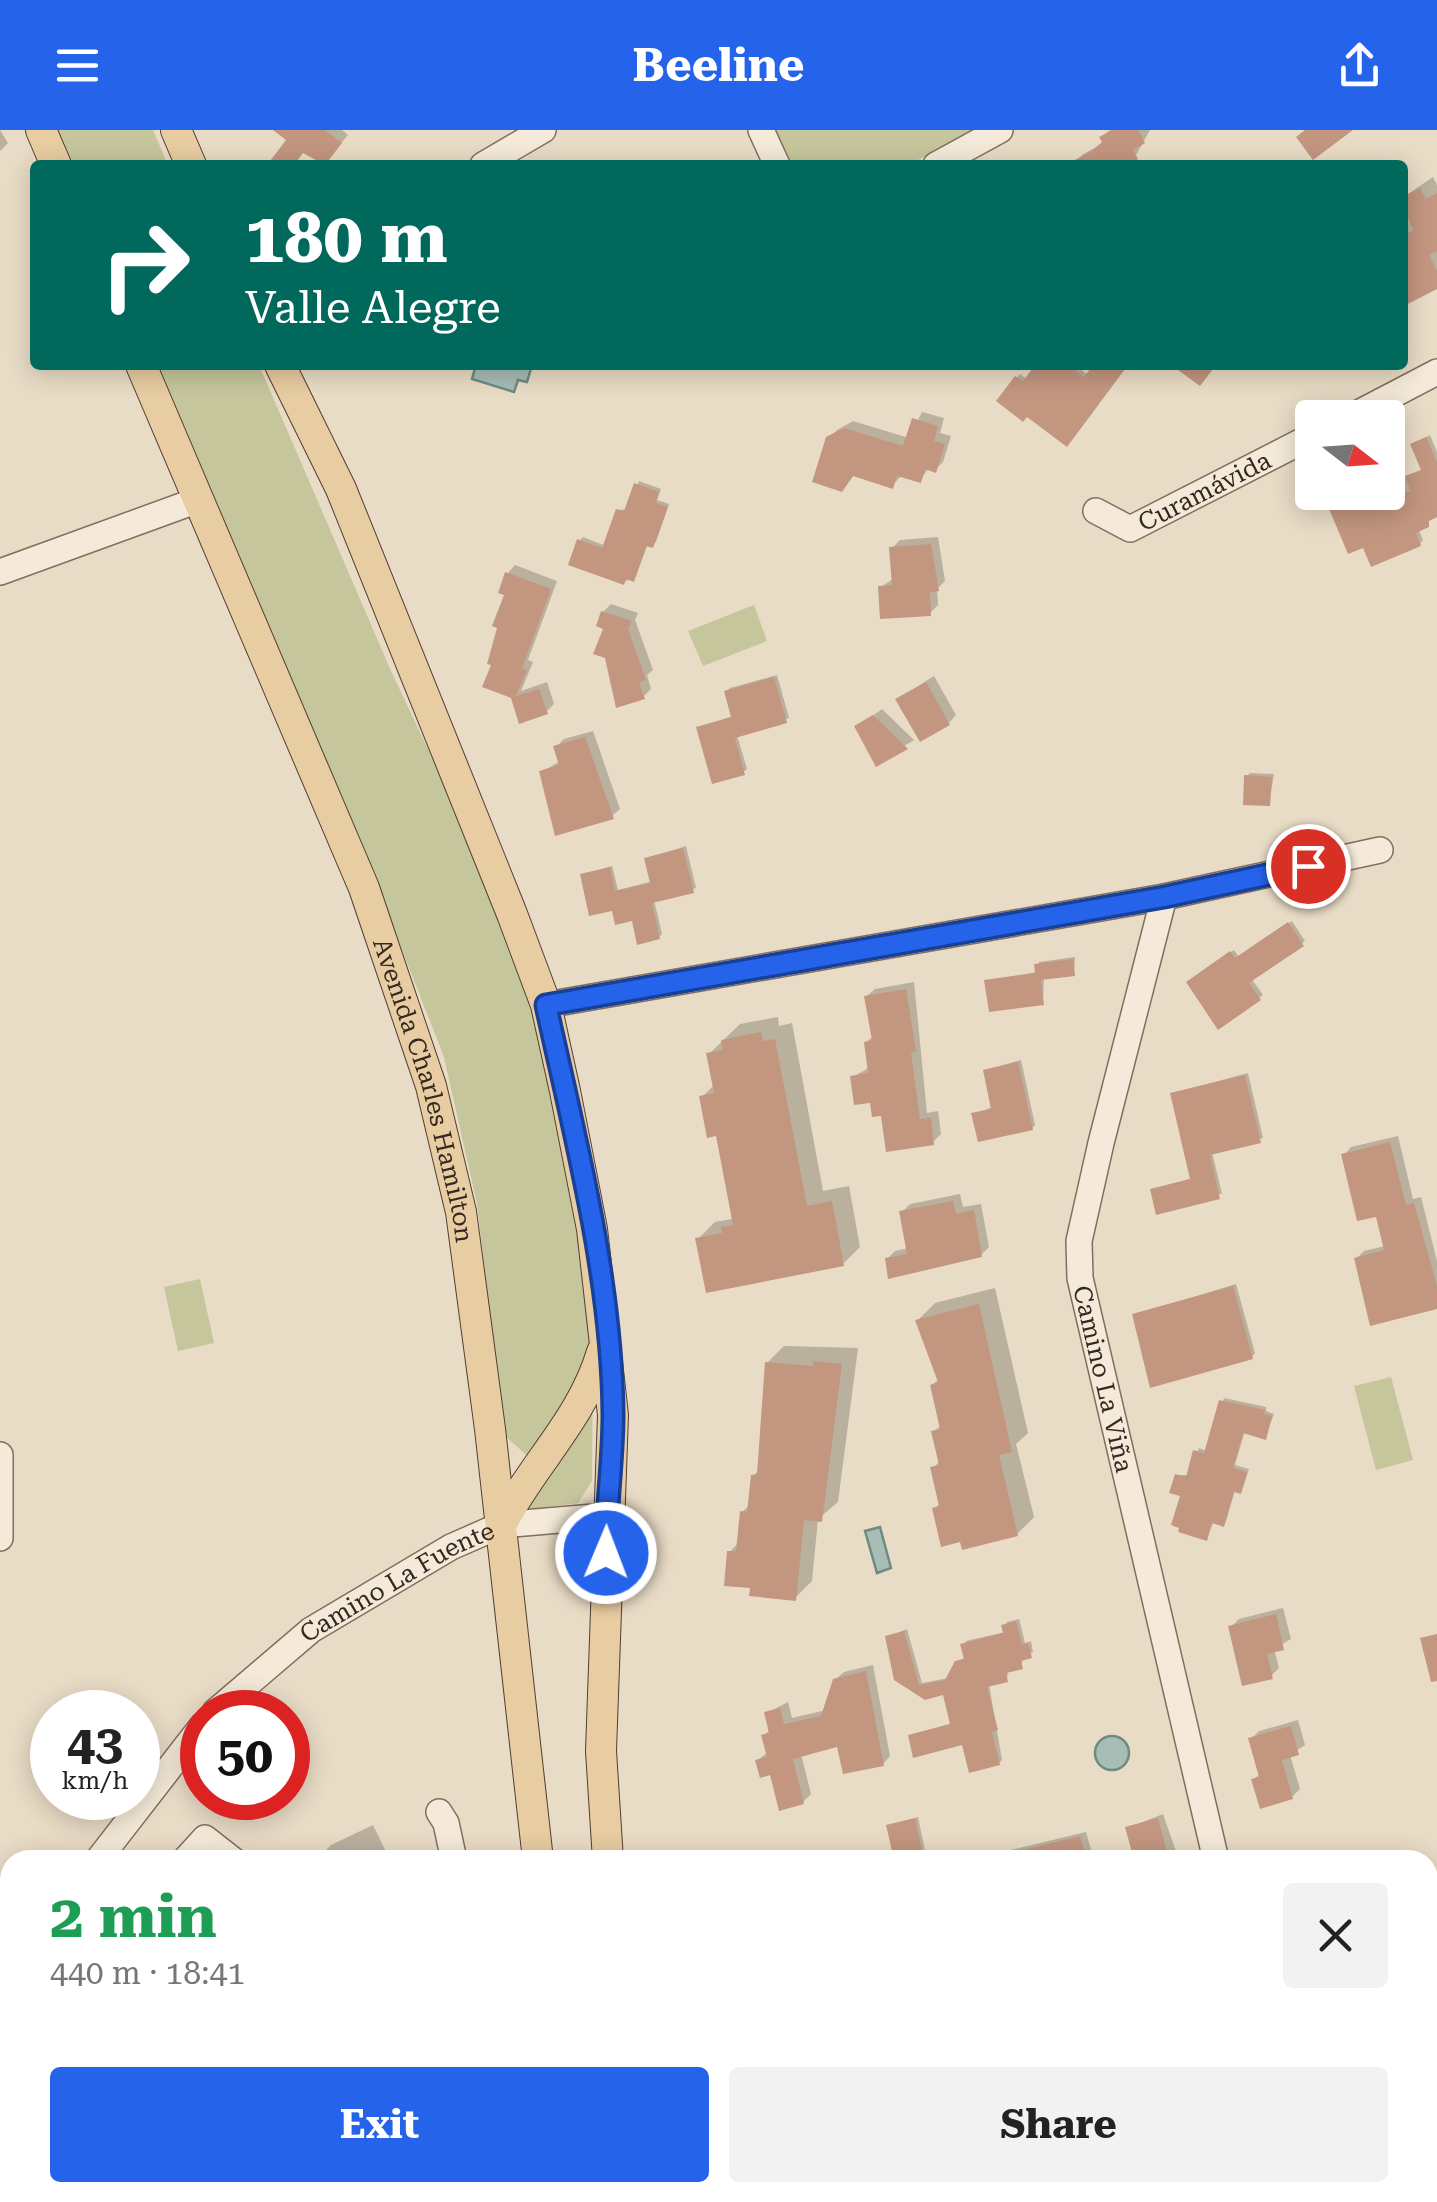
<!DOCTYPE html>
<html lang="en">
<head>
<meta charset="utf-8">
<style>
  body { margin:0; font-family:"Roboto Serif",serif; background:#f2f2f2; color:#222; height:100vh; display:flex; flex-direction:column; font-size:38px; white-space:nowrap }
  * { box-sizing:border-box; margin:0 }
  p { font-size:32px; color:#767676 }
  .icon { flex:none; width:55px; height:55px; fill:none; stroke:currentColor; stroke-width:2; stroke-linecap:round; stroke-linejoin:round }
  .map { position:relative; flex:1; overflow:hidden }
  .sheet { position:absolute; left:0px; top:1720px; width:1438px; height:352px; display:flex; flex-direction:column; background:#fff; border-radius:30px 30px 0 0; box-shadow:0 5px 25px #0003 }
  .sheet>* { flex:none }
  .hud { position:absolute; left:30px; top:30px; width:1378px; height:210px; border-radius:10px; box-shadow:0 5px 25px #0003; background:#00695c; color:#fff; overflow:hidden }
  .needle { width:65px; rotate:107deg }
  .buttons { position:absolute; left:1295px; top:270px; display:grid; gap:20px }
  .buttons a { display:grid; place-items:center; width:110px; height:110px; border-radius:10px; background:#fff; box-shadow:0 5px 25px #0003; font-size:50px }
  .speed { position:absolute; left:30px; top:1560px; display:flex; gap:20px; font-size:50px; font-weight:700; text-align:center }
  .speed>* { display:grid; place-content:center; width:130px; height:130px; border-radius:50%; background:#fff; box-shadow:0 5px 25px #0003; line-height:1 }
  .speed small { font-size:25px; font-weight:400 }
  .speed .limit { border:15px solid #d22; background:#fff; color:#111 }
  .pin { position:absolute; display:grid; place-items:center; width:85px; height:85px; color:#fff; margin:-42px; border:5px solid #fff; border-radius:50%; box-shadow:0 2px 10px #0007 }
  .me { position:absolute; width:110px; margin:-55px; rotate:1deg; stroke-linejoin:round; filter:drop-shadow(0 0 8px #0008) }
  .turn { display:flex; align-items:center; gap:35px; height:210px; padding:0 50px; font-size:45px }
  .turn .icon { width:130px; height:130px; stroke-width:2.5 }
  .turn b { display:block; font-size:70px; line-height:85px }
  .round { display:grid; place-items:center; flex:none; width:105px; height:105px; border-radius:10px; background:#f2f2f2 }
  .head { display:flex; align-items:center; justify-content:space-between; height:170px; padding:0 50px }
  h1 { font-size:60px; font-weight:700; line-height:75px; color:#1e9e55 }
  .cta { display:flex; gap:20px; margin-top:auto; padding:20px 50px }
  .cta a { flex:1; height:115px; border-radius:10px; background:#2563eb; color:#fff; font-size:40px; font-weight:700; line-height:115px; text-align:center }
  .cta a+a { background:#f2f2f2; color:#222 }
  header { display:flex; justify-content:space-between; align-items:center; height:130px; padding:0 50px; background:#2563eb; color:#fff; font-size:45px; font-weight:700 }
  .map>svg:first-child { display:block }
  .green { fill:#c5c69b }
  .water { fill:#a7bdb5; stroke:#6f8b81; stroke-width:2.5 }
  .shadow { fill:#0003 }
  .building { fill:#c39680 }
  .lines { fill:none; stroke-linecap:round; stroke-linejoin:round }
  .minor-casing { stroke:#836e5e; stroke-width:28 }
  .major-casing { stroke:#513d32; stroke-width:32 }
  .minor { stroke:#f5ead9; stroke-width:25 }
  .major { stroke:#e8cca2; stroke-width:30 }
  .route-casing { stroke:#184099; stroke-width:25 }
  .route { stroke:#2563eb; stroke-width:18 }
  .labels { text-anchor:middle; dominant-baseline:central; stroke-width:10; stroke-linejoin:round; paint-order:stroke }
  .street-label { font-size:25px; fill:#342820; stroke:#f1e7d5 }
</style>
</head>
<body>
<header><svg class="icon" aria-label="menu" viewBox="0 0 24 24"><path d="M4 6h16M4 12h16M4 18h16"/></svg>Beeline<svg class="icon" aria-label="share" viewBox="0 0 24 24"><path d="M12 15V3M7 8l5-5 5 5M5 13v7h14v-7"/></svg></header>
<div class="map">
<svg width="1437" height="2072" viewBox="0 0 1437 2072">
  <rect width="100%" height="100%" fill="#e9dcc6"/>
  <!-- green -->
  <g class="green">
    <path d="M57 0H153L168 35H72Z"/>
    <path d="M773 0H973L909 35H788Z"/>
    <path d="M158 235H259L391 541 507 786 532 873 578 1102 593 1215 592 1351 578 1373 529 1380 524 1377 544 1341 504 1305 477 1074 444 927 375 751Z"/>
    <path d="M754 475 767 511 703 536 688 501Z"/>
    <path d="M200 1149 214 1213 178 1221 164 1157Z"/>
    <path d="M1391 1247 1413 1330 1376 1340 1354 1256Z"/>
  </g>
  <!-- water -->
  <g class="water">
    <path d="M476 235H532L527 252 518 250 514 262 472 249Z"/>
    <path d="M880 1397 891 1438 877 1443 865 1401Z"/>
    <circle cx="1112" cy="1623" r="17"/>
  </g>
  <!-- shadow -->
  <g class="shadow">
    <path d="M0 0 8 13 0 21Z"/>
    <path d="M277 0H342L348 5 323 35 304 21 293 35H270L290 10Z"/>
    <path d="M1110 0H1150L1135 27 1140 35H1075L1082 25 1105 12 1102 7Z"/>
    <path d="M1433 47 1437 55V156L1402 175V95L1411 90 1402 68Z"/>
    <path d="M1038 235H1075L1088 245 1096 235H1126L1028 284 999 271 1020 244 1027 249Z"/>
    <path d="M922 282 944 288 940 303 951 306 943 332 935 340 929 338 920 350 902 345 892 356 854 344 850 351 828 309 837 300 853 291 909 308Z"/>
    <path d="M1430 305 1437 322V385L1418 398 1423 410 1420 414 1388 362V354L1423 339 1416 312Z"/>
    <path d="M639 351 661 359 657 370 669 374 656 412 648 414 636 446 624 452 579 411 583 407 606 416 619 380 628 379Z"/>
    <path d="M938 407 945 451 937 459 938 475 930 483 881 457 894 448 892 418 900 410Z"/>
    <path d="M515 435 557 451 528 530 533 532 521 561 547 552 554 574 546 582 513 566 494 534 508 443Z"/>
    <path d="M611 474 638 483 635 490 653 540 647 545 651 559 644 566 606 497 603 482Z"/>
    <path d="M777 545 789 588 737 605 747 639 743 642 699 598 733 586 726 562 730 558Z"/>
    <path d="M934 546 956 585 949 593 898 569Z"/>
    <path d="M882 579 914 610 877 633 857 597Z"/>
    <path d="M593 601 620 679 612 686 542 642 560 631 556 617 564 609Z"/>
    <path d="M1250 643 1274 644 1269 674 1247 646Z"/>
    <path d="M686 716 696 758 654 770 662 804 659 807 613 778 582 745 612 736 618 760 653 751 647 728Z"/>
    <path d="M1292 791 1305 811 1251 848 1263 865 1259 868 1192 849 1234 820 1239 827Z"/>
    <path d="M1075 827 1074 843 1044 847 1043 873 987 851 1037 842 1039 832Z"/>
    <path d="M914 852 927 983 938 981 941 1004 933 1012 883 983 853 947 870 937 866 913 873 906 867 866 875 859Z"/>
    <path d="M778 887 779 896 792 893 823 1061 849 1056 860 1117 843 1134 698 1109 715 1092 732 1089 718 1003 702 967 714 955 709 924 740 894Z"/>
    <path d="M1021 930 1035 995 1032 998 974 984 993 977 985 940Z"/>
    <path d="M1248 943 1263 1008 1212 1022 1222 1064 1152 1060 1193 1048 1173 963Z"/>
    <path d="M1398 1006 1413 1069 1421 1067 1437 1131V1176L1356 1129 1364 1121 1385 1116 1378 1084 1344 1025 1351 1017Z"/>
    <path d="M960 1064 963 1077 981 1074 989 1117 981 1125 887 1129 895 1121 909 1118 902 1082 910 1074Z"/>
    <path d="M1236 1154 1255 1223 1252 1227 1135 1185Z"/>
    <path d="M995 1158 1028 1303 1016 1314 1034 1387 1017 1404 962 1409 935 1379 941 1372 933 1338 941 1330 934 1302 942 1294 932 1255 939 1249 918 1190 935 1173Z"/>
    <path d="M784 1216 858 1218 838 1372 818 1389 812 1451 795 1468 752 1456 730 1422 739 1412 742 1382 751 1374 753 1346 760 1339 767 1233Z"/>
    <path d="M1224 1268 1266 1277V1281L1274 1284 1265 1307 1245 1301 1235 1335 1249 1339 1243 1358 1235 1360 1226 1391H1214L1207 1408 1177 1345H1189L1199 1318 1207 1321Z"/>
    <path d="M1283 1478 1291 1509 1274 1519 1279 1538 1271 1546 1231 1497 1239 1489Z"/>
    <path d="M1019 1489 1025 1513 1031 1511 1033 1522 1023 1528 1021 1537 1008 1540 1007 1550 989 1554 1002 1630 999 1633 963 1612 910 1606 953 1593 945 1562 925 1567 887 1507 907 1499 922 1553 949 1548 957 1532 966 1527V1511L1005 1502 1007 1492Z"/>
    <path d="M873 1535 890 1626 883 1634 839 1614 801 1624 811 1664 803 1672 758 1630 768 1622 764 1605 771 1599 767 1583 788 1572 792 1588 826 1580 835 1550 844 1542Z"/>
    <path d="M1298 1590 1305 1615 1290 1625 1300 1659 1292 1667 1254 1649 1261 1643 1251 1609 1259 1601Z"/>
    <path d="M1163 1684 1179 1730H1121L1135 1726 1128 1698Z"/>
    <path d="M918 1687 927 1730H897L889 1696Z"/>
    <path d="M373 1695 390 1730H316L331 1715Z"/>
    <path d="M1086 1702 1094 1730H969Z"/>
    <path d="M1437 1823V1977L1428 1991V1826Z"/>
    <path d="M151 2062H290V2072H149Z"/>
    <path d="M730 2062H766L769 2072H732Z"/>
    <path d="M1038 2062H1083L1086 2072H1037Z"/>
    <path d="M1194 2062H1244L1246 2071 1196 2072Z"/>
  </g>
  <!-- building -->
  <g class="building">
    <path d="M273 0H325L342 13 325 35 303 23 294 35H267L286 10Z"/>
    <path d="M1112 0H1138L1145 13 1133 20 1138 29 1127 35H1066L1093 20 1102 12 1099 7Z"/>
    <path d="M1305 0H1353L1313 30 1296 7Z"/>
    <path d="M1420 58 1426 69 1437 63V121L1429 125 1437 141V159L1402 177V106L1414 100 1402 79V67Z"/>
    <path d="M1035 235H1068L1084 247 1093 235H1128L1067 317 1027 287 1023 292 996 271 1015 246 1023 251Z"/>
    <path d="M1171 235H1216L1200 256Z"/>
    <path d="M912 288 938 296 934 311 945 314 936 343 925 339 921 353 897 346 893 359 853 346 842 362 812 352 826 307 844 298 903 316Z"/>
    <path d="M1426 307 1437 332V387L1429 391V397L1416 403 1421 416 1371 437 1363 418 1348 424 1322 362H1411L1405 346 1421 340 1410 314Z"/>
    <path d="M634 353 659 362 656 373 668 377 653 418 646 416 634 452 626 449 624 455 568 435 577 409 602 418 616 379 624 381Z"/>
    <path d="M931 414 939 461 930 462 931 486 880 489 878 456 892 455 889 417Z"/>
    <path d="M505 442 551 459 522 538 527 540 516 566 539 559 548 584 519 594 511 568 482 557 491 535 487 534 497 498 492 496 504 465 498 463Z"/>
    <path d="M601 481 632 491 628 499 646 550 639 552 645 569 616 578 605 528 593 524 603 499 596 496Z"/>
    <path d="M774 547 787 593 735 608 745 645 712 654 696 597 731 587 724 561Z"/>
    <path d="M926 552 950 595 920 612 895 569Z"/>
    <path d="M873 585 908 619 876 637 854 596Z"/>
    <path d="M585 607 614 689 555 706 539 641 559 635 553 616Z"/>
    <path d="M1244 645 1272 647 1270 676 1243 675Z"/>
    <path d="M683 718 694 763 652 773 660 809 637 815 632 791 615 795 612 781 589 786 580 744 610 737 615 761 650 753 644 728Z"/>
    <path d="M1288 792 1304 816 1249 853 1261 870 1218 900 1186 852 1230 821 1235 828Z"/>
    <path d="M1073 829 1075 846 1041 850 1044 875 989 882 984 850 1035 843 1034 834Z"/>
    <path d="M906 859 916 921 911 922 920 989 931 988 934 1015 886 1022 881 986 872 987 870 973 854 975 850 946 868 943 864 912 872 910 864 866Z"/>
    <path d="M761 902 763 911 775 909 807 1076 832 1071 844 1136 706 1163 695 1108 722 1103 721 1097 733 1095 716 1006 707 1008 699 966 714 963 706 923 723 920 721 910Z"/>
    <path d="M1018 932 1033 1000 978 1012 971 983 991 979 983 940Z"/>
    <path d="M1245 945 1261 1013 1210 1025 1220 1069 1156 1085 1150 1059 1190 1049 1170 963Z"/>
    <path d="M1390 1012 1406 1075 1414 1073 1437 1156V1179L1370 1196 1354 1128 1384 1120 1376 1087 1357 1091 1341 1024Z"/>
    <path d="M953 1071 956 1084 974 1080 982 1127 888 1149 885 1128 907 1124 899 1081Z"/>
    <path d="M1233 1156 1253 1229 1150 1258 1132 1184Z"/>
    <path d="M979 1174 1012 1322 999 1325 1018 1406 962 1420 960 1412 941 1417 932 1378 939 1376 930 1337 939 1335 931 1301 940 1299 930 1255 938 1252 915 1190Z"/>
    <path d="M813 1231 842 1234 822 1392 804 1390 796 1471 749 1466 750 1458 724 1456 727 1421H736L740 1381 747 1382 751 1345 757 1344 765 1232 813 1236Z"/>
    <path d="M1219 1270 1265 1280 1264 1284 1272 1286 1266 1310 1243 1303 1233 1338 1247 1342 1241 1364 1234 1362 1224 1397 1212 1393 1207 1411 1178 1402 1179 1398 1171 1395 1180 1366 1169 1363 1175 1344 1186 1347 1193 1320 1204 1323Z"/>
    <path d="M1276 1484 1284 1520 1267 1524 1273 1549 1242 1556 1228 1496Z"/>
    <path d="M1016 1491 1022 1515 1028 1513 1032 1528 1021 1531 1023 1539 1006 1543 1008 1552 987 1557 998 1600 992 1602 1000 1635 969 1643 962 1615 913 1628 908 1605 950 1594 943 1565 925 1570 894 1550 885 1506 904 1501 919 1555 945 1550 955 1531 964 1529 960 1514 1003 1503 1001 1495Z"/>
    <path d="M1437 1504V1551L1431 1552 1420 1508Z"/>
    <path d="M866 1541 884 1636 843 1644 837 1617 793 1629 804 1674 779 1681 770 1645 760 1648 755 1630 767 1627 761 1605 769 1603 764 1582 780 1578 784 1594 821 1586 833 1549Z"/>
    <path d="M1291 1596 1299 1625 1282 1630 1293 1669 1260 1679 1251 1649 1259 1647 1248 1608Z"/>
    <path d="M915 1688 924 1730H894L886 1695Z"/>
    <path d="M1158 1688 1169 1730H1134L1125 1697Z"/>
    <path d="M1080 1706 1087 1730H1008L1007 1724Z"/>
  </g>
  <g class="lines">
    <defs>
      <g id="minor">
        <path d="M761 0 777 35"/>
        <path d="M483 35 543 0"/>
        <path d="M936 35 1000 0"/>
        <path d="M1349 288 1437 242"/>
        <path id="s1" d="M1096 381 1130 399 1312 306"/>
        <path d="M0 442 198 370"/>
        <path id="s2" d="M1164 767 1101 1013 1079 1111 1080 1148 1216 1730"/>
        <path d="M546 875 1164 767 1380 720"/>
        <path d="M0 1325V1408"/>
        <path id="s3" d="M215 1582 311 1500 451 1417 501 1395 606 1386"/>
        <path d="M439 1682 446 1693 454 1730"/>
        <path d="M98 1730 202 1596"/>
        <path d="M185 1730 205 1708 233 1730"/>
        <path d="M1 1847 10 1859"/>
        <path d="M1289 2062 1291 2072"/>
        <path d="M127 2072 132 2062"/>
        <path d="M302 2072 303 2062"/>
      </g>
      <g id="major">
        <path d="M41 0 56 35"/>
        <path d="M176 0 191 35"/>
        <path id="s4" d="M141 235 364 758 431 956 461 1082 490 1299 538 1730"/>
        <path d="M280 235 341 359 512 784 546 875 565 961 592 1099 613 1285 601 1621 608 1730"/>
        <path d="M501 1395C532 1334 582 1290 602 1222"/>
        <path d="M1428 1779 1437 1777"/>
        <path d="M648 2062 651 2072"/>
      </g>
    </defs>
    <!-- minor casing -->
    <use href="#minor" class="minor-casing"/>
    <!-- major casing -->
    <use href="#major" class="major-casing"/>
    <!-- minor -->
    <use href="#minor" class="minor"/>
    <!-- major -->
    <use href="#major" class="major"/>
  </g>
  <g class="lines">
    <defs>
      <path id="route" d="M606 1423C606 1377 613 1331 613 1285 612 1148 575 1008 546 875L1164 767 1308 736"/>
    </defs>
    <!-- route casing -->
    <use href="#route" class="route-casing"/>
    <!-- route -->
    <use href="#route" class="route"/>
  </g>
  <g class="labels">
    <!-- street labels -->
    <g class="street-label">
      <text stroke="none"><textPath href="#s1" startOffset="122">Curamávida</textPath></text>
      <text stroke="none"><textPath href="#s4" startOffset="780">Avenida Charles Hamilton</textPath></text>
      <text stroke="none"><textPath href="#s2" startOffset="495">Camino La Viña</textPath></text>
      <text stroke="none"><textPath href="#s3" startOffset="225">Camino La Fuente</textPath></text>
    </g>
  </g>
</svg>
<div class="buttons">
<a><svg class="needle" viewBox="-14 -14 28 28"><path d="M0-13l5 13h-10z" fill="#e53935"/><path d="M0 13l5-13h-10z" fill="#767676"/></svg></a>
</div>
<div class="speed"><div>43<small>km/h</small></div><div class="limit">50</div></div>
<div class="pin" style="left:1308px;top:736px;background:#d93025"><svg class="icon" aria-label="arrive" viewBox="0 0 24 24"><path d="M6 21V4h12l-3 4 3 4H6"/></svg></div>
<svg class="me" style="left:606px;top:1423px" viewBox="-20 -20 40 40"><circle r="17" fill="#2563eb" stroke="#fff" stroke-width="3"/><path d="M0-11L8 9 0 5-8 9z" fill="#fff"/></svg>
<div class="hud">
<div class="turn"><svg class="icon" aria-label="right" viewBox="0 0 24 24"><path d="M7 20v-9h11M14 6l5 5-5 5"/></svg><div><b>180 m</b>Valle Alegre</div></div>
</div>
<section class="sheet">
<div class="head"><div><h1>2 min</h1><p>440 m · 18:41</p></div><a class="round"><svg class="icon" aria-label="close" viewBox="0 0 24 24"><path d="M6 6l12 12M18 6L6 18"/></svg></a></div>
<div class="cta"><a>Exit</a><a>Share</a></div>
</section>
</div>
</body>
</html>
